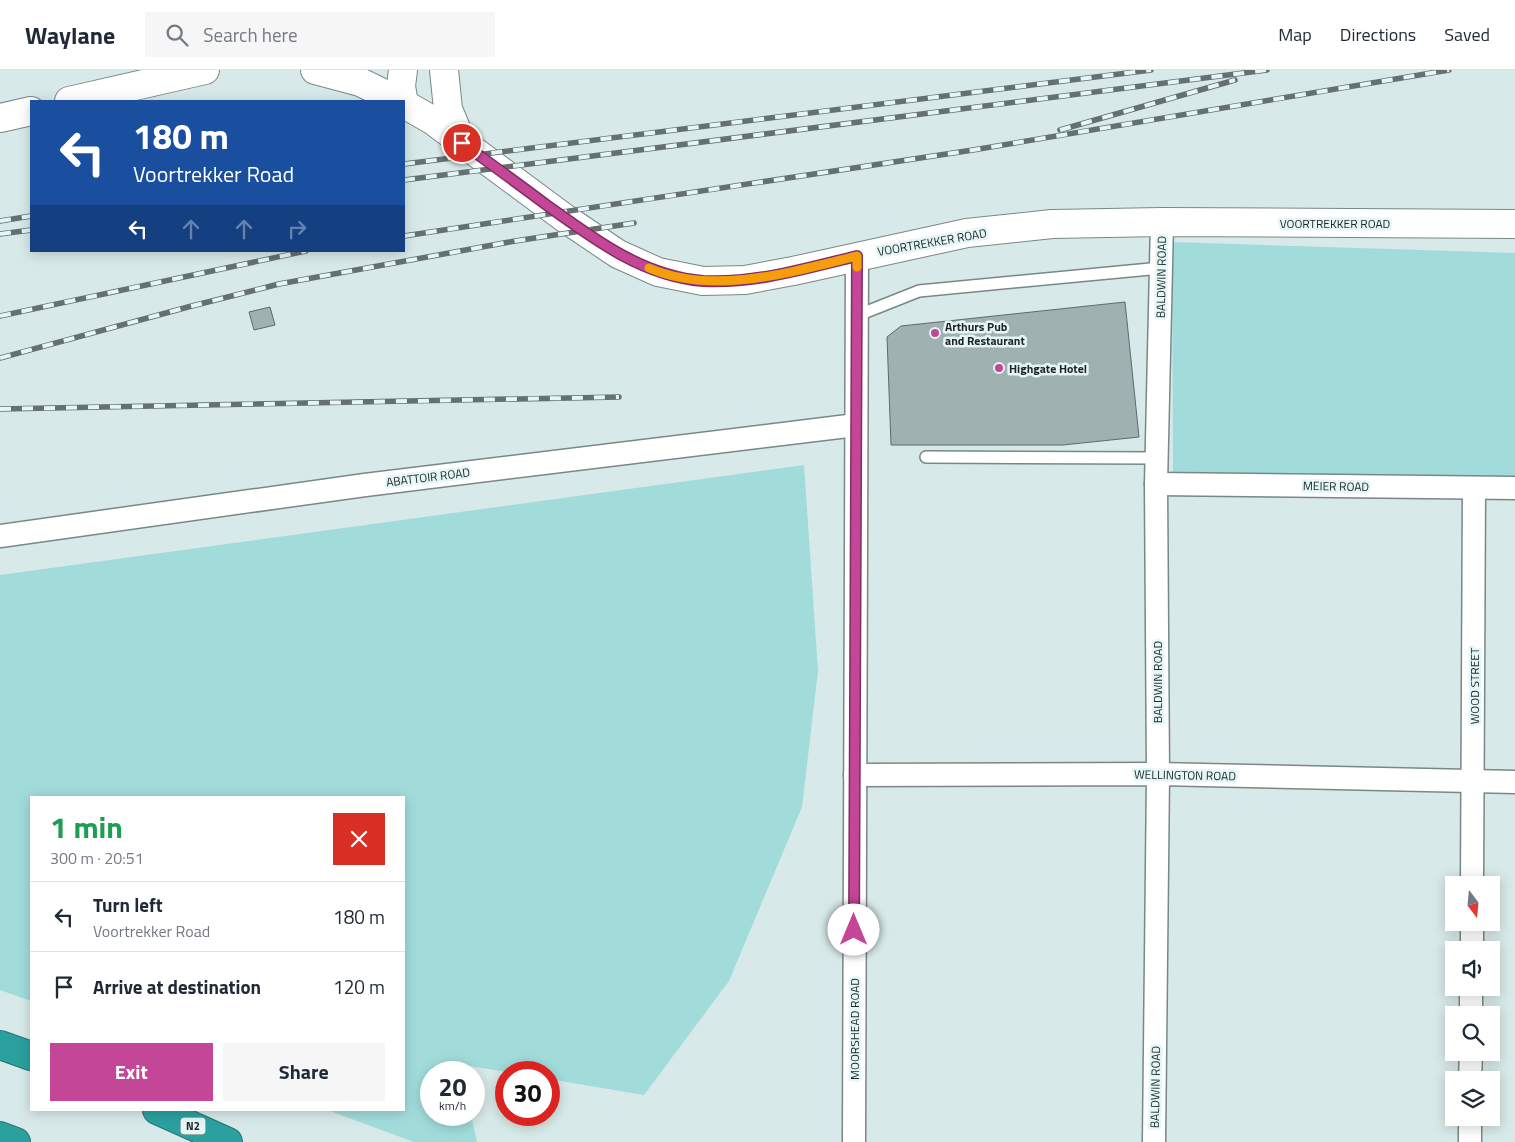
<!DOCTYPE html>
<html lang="en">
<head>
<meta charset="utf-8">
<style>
  body { margin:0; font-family:"Titillium Web",sans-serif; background:#f6f6f7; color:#1f2937; height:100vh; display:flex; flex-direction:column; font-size:19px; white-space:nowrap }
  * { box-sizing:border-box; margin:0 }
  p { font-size:16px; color:#747a83 }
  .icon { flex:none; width:28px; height:28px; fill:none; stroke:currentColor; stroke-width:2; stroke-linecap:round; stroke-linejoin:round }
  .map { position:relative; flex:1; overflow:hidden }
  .side { position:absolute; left:30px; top:726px; width:375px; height:315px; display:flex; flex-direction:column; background:#fff; border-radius:0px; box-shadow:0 2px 12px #0003 }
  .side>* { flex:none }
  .top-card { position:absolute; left:30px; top:30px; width:375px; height:152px; border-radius:0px; box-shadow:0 2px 12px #0003; background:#1a4fa0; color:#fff; overflow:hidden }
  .needle { width:32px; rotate:164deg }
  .fabs { position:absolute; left:1445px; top:806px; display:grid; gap:10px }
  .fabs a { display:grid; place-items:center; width:55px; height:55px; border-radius:0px; background:#fff; box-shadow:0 2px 12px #0003; font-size:25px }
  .speed { position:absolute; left:420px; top:991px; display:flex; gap:10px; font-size:25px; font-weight:700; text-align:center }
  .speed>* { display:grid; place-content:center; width:65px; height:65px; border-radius:50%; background:#fff; box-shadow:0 2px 12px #0003; line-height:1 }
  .speed small { font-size:12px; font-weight:400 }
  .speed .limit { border:8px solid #d22; background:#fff; color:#111 }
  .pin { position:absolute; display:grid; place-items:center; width:42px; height:42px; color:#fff; margin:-21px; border:2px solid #fff; border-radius:50%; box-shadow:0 1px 5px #0007 }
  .me { position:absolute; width:55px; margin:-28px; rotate:0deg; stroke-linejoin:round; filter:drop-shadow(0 0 4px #0008) }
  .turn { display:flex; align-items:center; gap:18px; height:105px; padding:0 20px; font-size:22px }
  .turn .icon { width:65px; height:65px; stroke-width:2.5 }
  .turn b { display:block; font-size:35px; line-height:42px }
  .lanes { display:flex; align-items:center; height:48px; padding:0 20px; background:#0003; justify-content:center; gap:25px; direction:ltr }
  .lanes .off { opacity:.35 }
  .round { display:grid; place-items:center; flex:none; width:52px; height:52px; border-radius:0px; background:#f6f6f7 }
  .overview { display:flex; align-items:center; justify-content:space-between; height:85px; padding:0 20px }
  h1 { font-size:30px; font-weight:700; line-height:38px; color:#1e9e55 }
  .primary-button { display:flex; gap:10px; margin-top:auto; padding:10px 20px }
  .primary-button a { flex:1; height:58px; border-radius:0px; background:#c34796; color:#fff; font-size:20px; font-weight:700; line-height:58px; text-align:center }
  .primary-button a+a { background:#f6f6f7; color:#1f2937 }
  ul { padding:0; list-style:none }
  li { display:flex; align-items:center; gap:15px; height:70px; padding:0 20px; border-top:1px solid #e0e1e3 }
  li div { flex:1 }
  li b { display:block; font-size:19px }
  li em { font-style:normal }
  header { display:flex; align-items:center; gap:30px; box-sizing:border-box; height:70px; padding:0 25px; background:#fff; border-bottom:1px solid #e0e1e3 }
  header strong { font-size:24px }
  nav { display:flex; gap:28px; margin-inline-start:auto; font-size:18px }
  .search { width:350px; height:45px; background:#f6f6f7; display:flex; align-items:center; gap:12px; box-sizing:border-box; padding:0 18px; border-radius:0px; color:#747a83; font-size:19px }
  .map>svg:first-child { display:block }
  .green { fill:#a1dcdb }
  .building { fill:#9fb1b0; stroke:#5c6c6b }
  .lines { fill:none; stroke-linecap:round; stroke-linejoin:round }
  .lane-casing { stroke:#788888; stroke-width:14 }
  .street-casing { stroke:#788888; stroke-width:25 }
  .secondary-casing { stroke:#788888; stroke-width:30 }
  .highway-casing { stroke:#267574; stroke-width:30 }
  .lane { stroke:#fff; stroke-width:11 }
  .street { stroke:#fff; stroke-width:22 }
  .secondary { stroke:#fff; stroke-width:28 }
  .highway { stroke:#2ba09f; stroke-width:28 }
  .rail-casing { stroke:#657070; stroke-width:5.5 }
  .rail { stroke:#e4f6f6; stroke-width:4; stroke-dasharray:11; stroke-linecap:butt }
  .route-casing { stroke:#7f2e62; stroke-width:12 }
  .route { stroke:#c34796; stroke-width:9 }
  .slow { stroke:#f59e0b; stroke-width:9 }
  .poi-dot { fill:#c34796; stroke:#e4f6f6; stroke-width:2 }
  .labels { text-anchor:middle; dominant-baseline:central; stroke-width:5; stroke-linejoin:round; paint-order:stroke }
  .shield { fill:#e4f6f6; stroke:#596464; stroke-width:1 }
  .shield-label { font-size:11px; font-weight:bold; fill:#1e2525 }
  .street-label { font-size:12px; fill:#1e2525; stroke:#e4f6f6 }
  .poi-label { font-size:12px; font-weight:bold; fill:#1e2525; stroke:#e4f6f6; text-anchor:start }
</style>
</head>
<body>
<header>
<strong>Waylane</strong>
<div class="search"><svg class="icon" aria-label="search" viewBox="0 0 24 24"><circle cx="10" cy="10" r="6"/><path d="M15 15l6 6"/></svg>Search here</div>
<nav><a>Map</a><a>Directions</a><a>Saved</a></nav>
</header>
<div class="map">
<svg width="1515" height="1072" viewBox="0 0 1515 1072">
  <rect width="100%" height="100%" fill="#d7e9e8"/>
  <!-- green -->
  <g class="green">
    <path d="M1172 172 1515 183V412L1173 409Z"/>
    <path d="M804 395 818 601 802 737 729 911 644 1025 549 1009V1002H507L458 994 460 1002H431V1045H471L477 1072H414L327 1040H404V728H31V931L0 920V505Z"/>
  </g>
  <!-- building -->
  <g class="building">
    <path d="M1125 232 1139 367 1063 375H891L887 267 901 256Z"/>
    <path d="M270 237 275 255 254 260 249 242Z"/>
  </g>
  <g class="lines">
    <defs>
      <g id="lane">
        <path d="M856 246 919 221 1161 198"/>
        <path d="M926 387 1158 388"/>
      </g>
      <g id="street">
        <path d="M1156 414 1515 418"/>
        <path d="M0 466 365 415 856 355"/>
        <path d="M855 705 1158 704 1515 712"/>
        <path d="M1472 815 1474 418"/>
        <path d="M1472 880V852"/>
        <path d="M1471 945V918"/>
        <path d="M1470 1010 1471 982"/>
        <path d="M854 1072 857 186"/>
        <path d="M1154 1072 1158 704 1156 414 1162 152"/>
        <path d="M1470 1072V1048"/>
      </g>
      <g id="secondary">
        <path d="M315 0 360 12 399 31"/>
        <path d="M403 0 401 16 404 34"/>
        <path d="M444 0 448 39 462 73"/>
        <path d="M69 31 205 0"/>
        <path d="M404 34 432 50 566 149 618 184 658 202 703 211 745 210 793 201 967 163 1052 154 1162 152 1515 154"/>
        <path d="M0 48 31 41"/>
      </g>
      <g id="highway">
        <path d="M0 975 31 986"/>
        <path d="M157 1040 228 1072"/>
        <path d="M0 1066 16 1072"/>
      </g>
    </defs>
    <!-- lane casing -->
    <use href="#lane" class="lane-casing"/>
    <!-- street casing -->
    <use href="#street" class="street-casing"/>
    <!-- secondary casing -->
    <use href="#secondary" class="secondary-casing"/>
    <!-- highway casing -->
    <use href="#highway" class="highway-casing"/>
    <!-- lane -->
    <use href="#lane" class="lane"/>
    <!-- street -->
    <use href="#street" class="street"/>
    <!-- secondary -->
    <use href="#secondary" class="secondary"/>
    <!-- highway -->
    <use href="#highway" class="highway"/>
    <defs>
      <g id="rail">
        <path d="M1060 60 1235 10"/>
        <path d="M404 94 1151 0"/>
        <path d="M404 110 1267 0"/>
        <path d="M0 151 31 146"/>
        <path d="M0 164 31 160"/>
        <path d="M404 166 973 80 1449 0"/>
        <path d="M0 246 306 181"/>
        <path d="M0 288 188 237 279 214 515 171 634 153"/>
        <path d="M0 339 619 327"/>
      </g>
    </defs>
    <!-- rail casing -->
    <use href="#rail" class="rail-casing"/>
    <!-- rail -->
    <use href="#rail" class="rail"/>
  </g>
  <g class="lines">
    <defs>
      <path id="route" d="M462 73C491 94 520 115 548 136 595 170 643 206 703 211 755 214 807 198 857 186L854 860"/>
    </defs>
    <!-- route casing -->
    <use href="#route" class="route-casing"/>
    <!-- route -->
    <use href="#route" class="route"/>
    <!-- slow -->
    <path class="slow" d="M649 198C713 226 792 202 857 186V197"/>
  </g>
  <!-- markers -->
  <g class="poi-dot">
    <circle cx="935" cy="263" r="5"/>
    <circle cx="999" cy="298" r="5"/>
  </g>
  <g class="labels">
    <!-- shield labels -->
    <rect class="shield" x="180.5" y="1047.5" width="25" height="17" rx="4"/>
    <g class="shield-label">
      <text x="193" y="1056">N2</text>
    </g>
    <!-- street labels -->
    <g class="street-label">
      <text x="1335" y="153">VOORTREKKER ROAD</text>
      <text transform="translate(932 172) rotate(-10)">VOORTREKKER ROAD</text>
      <text transform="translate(1161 207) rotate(-89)">BALDWIN ROAD</text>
      <text transform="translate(428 407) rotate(-7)">ABATTOIR ROAD</text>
      <text transform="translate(1336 416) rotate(1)">MEIER ROAD</text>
      <text transform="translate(1157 612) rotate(-90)">BALDWIN ROAD</text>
      <text transform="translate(1474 616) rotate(-90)">WOOD STREET</text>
      <text transform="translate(1185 705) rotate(1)">WELLINGTON ROAD</text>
      <text transform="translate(854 959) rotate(-90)">MOORSHEAD ROAD</text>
      <text transform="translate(1155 1017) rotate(-89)">BALDWIN ROAD</text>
    </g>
    <!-- poi labels -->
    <g class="poi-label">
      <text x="945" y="256">Arthurs Pub<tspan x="945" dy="14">and Restaurant</tspan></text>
      <text x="1009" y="298">Highgate Hotel</text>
    </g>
  </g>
</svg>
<div class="fabs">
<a><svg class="needle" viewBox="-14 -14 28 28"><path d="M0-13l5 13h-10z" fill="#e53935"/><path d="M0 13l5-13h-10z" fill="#747a83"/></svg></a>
<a><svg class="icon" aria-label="sound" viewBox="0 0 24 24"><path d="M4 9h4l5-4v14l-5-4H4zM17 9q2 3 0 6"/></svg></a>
<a><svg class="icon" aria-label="search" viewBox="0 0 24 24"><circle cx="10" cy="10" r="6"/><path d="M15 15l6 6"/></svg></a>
<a><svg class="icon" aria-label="layers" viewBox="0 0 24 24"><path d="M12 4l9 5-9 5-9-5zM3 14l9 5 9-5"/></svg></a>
</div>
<div class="speed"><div>20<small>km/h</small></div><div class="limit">30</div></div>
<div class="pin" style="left:462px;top:73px;background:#d93025"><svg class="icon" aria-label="arrive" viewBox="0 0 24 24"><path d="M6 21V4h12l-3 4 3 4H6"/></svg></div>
<svg class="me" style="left:854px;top:860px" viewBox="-20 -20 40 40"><circle r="19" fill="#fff"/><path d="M0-13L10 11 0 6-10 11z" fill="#c34796"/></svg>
<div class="top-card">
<div class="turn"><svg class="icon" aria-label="left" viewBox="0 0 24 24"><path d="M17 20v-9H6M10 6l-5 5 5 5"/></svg><div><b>180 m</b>Voortrekker Road</div></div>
<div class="lanes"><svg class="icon" aria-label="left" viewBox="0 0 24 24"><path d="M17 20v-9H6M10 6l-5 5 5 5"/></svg><svg class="icon off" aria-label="ahead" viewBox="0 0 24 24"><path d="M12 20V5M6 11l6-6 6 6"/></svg><svg class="icon off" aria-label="ahead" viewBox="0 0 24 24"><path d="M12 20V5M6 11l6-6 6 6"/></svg><svg class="icon off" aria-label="right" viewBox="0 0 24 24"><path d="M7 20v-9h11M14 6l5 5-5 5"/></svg></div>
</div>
<section class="side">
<div class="overview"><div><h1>1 min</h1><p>300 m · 20:51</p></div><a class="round" style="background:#d93025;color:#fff"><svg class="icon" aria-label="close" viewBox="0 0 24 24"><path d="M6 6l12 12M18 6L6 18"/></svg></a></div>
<ul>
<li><svg class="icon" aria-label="left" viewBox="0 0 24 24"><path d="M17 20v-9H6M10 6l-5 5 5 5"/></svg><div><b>Turn left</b><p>Voortrekker Road</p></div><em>180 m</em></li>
<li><svg class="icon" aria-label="arrive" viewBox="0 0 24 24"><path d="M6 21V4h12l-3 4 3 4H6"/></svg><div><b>Arrive at destination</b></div><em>120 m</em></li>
</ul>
<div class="primary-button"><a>Exit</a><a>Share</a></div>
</section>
</div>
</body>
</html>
